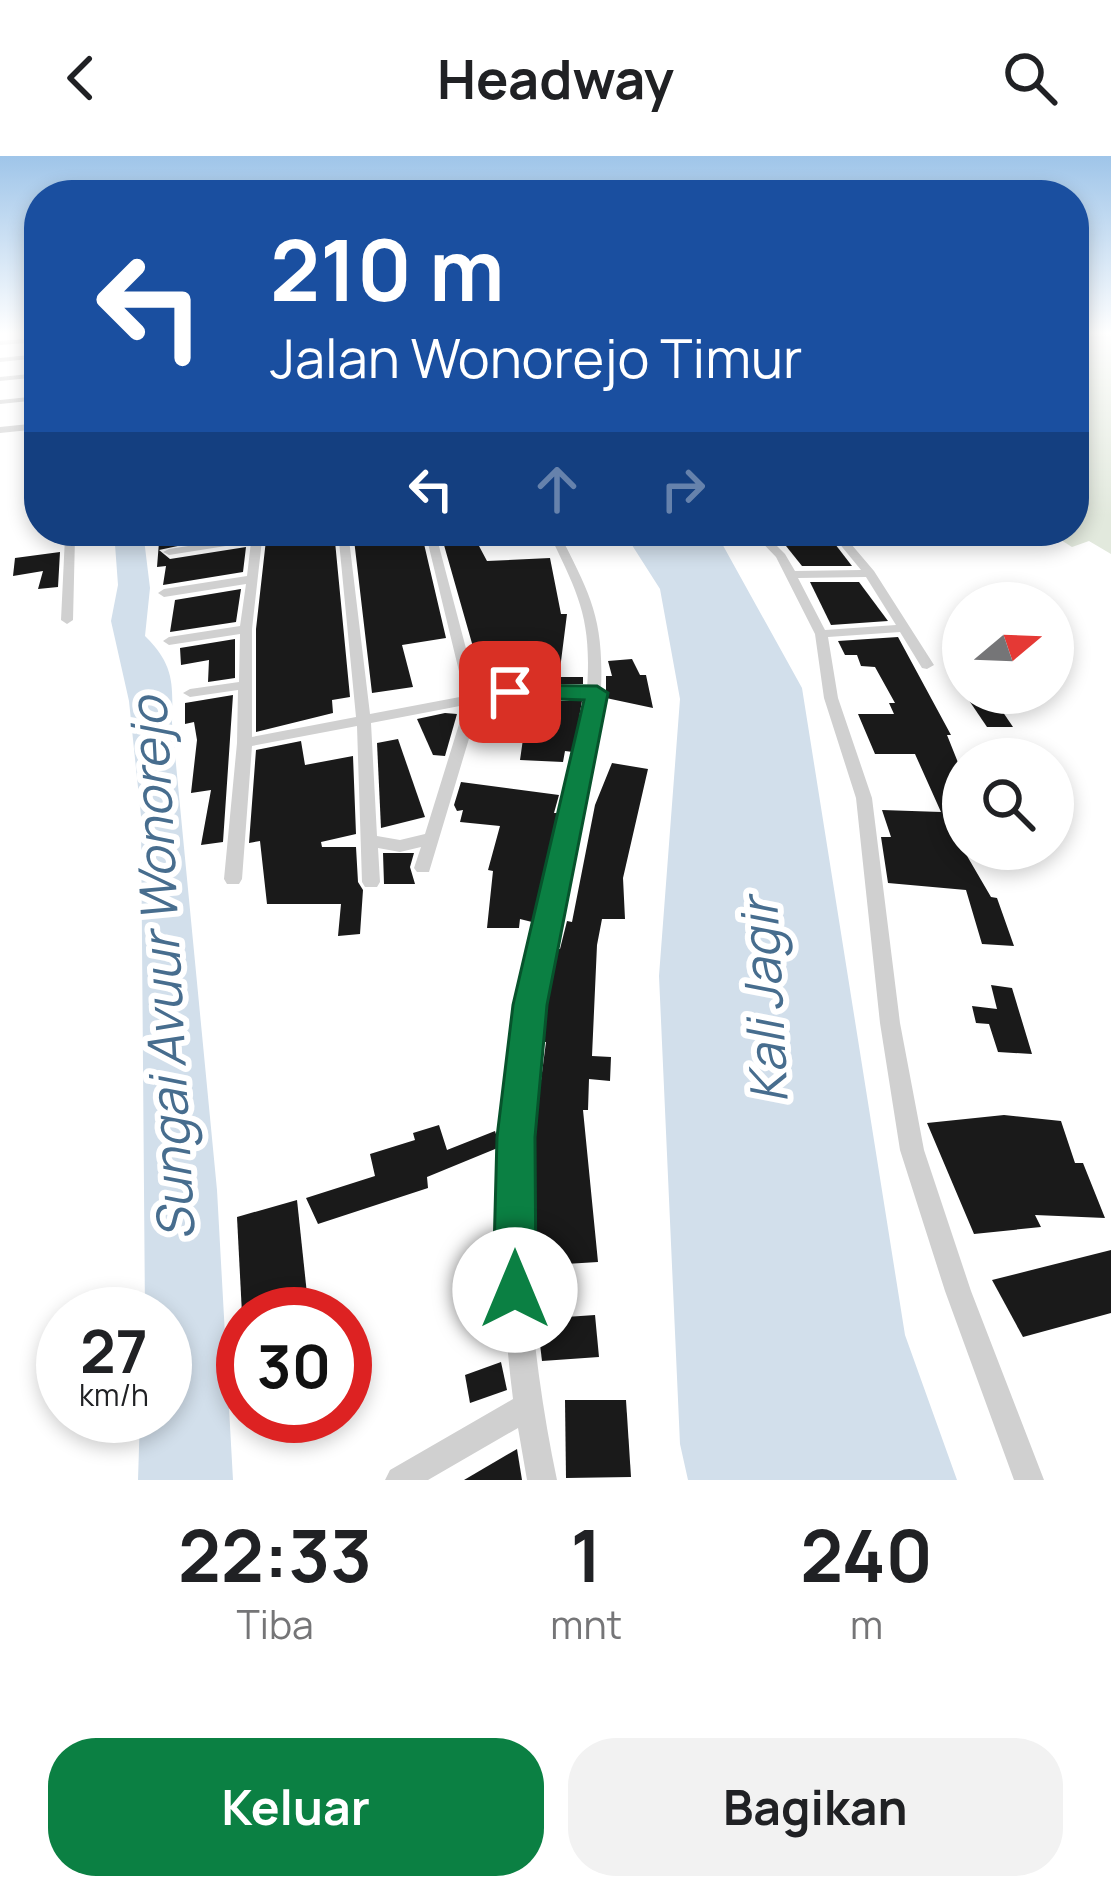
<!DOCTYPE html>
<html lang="id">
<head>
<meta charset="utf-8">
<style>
  body { margin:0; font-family:Manrope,sans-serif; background:#f2f2f2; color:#202124; height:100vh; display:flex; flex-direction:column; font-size:45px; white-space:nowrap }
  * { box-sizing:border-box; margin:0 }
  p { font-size:39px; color:#757577 }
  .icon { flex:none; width:66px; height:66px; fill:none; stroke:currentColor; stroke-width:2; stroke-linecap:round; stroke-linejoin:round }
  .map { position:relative; height:1324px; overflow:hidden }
  .sheet { display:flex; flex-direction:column; background:#fff; flex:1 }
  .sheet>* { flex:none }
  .hud { position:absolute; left:24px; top:24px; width:1065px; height:366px; border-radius:48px; box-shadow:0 6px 18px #0003; background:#1a4fa0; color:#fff; overflow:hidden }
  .needle { width:78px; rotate:71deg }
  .controls { position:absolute; left:942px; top:426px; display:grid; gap:24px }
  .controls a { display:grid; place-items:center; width:132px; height:132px; border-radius:50%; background:#fff; box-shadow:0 6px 18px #0003; font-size:60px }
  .speed { position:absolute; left:36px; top:1131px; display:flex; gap:24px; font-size:60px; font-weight:700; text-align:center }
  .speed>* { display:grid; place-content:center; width:156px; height:156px; border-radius:50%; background:#fff; box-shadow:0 6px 18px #0003; line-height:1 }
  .speed small { font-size:30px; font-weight:400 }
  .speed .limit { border:18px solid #d22; background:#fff; color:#111 }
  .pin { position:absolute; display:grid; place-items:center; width:102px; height:102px; color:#fff; margin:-51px; border-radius:24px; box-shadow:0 6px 18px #0006 }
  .me { position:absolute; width:132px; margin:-66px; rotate:0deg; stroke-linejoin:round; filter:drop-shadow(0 0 9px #0008) }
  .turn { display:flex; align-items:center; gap:42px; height:252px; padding:0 48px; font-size:54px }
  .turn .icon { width:156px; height:156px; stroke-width:2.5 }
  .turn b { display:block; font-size:84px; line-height:102px }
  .lanes { display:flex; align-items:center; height:114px; padding:0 48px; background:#0003; justify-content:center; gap:60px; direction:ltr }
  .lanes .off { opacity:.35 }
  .eta { display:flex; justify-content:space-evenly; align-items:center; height:204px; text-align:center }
  .eta b { font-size:72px; font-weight:700; line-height:84px }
  .action { display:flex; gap:24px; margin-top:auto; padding:24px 48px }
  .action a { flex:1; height:138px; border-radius:48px; background:#0b8043; color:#fff; font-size:48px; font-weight:700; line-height:138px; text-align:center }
  .action a+a { background:#f2f2f2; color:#202124 }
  header { display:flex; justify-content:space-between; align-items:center; height:156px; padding:0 48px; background:#fff; font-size:54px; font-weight:700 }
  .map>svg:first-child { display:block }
  .green { fill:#e2e9dd }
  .water { fill:#d2dfeb }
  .building { fill:#1a1a1a }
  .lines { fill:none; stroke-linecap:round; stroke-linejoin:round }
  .street { fill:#d0d0d0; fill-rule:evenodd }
  .route { fill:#0b8043; stroke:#07532c; stroke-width:3 }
  .labels { text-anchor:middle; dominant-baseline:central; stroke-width:12; stroke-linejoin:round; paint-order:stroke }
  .near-water-label { font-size:51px; font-style:italic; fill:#476d8e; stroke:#fff }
</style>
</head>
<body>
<header><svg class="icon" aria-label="back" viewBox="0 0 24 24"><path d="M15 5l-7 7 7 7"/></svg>Headway<svg class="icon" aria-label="search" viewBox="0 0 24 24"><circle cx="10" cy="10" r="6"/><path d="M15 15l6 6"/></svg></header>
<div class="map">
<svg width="1111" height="1324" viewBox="0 0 1111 1324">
  <rect width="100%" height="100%" fill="#fff"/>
  <!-- green -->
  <path class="green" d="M1074 176H1111V398L1089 385 1072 391 1047 375H1074Z"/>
  <!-- water -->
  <g class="water">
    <path d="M114 375H143L150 432 145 480C174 509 173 526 172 567L217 1034 233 1324H138L140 1260H165V1158H145L141 660 129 545 111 465 118 429Z"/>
    <path d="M623 375H715L802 532 905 1179 957 1324H688L680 1288 659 820 680 543 660 433Z"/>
  </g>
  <!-- building -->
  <g class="building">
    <path d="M162 375H248L159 394 170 403 246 391 243 416 163 429 166 410 157 411 159 386Z"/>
    <path d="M267 375H334L350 541 332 544 333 557 256 576V473Z"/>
    <path d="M353 375H421L446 482 402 489 413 531 372 537Z"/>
    <path d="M440 375H471L487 405 550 402 561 458H567L559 521H583V528H509L501 517 481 519Z"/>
    <path d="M774 375H825L852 410H802Z"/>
    <path d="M60 396 58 431 38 433 43 415 13 420 15 402Z"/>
    <path d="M810 426H859L888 465 831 469Z"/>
    <path d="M241 433 236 466 170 476 175 444Z"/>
    <path d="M898 481 951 579H947L963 619V656H953L963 693 991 741 997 742 1014 790 982 788 966 734 888 727 881 681H891L882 654 941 656 915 598H875L858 558H894L889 547H895L875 511 861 510 857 499H845L838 485Z"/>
    <path d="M235 483V522L208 526 209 504 181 509 180 492Z"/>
    <path d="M632 503 640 519H646L653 552 606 542V520H612L608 505Z"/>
    <path d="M964 537H990L1013 571H987Z"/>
    <path d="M233 539 223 686 201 689 211 634 191 637 197 584 194 566 185 568V547Z"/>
    <path d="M512 545H582L573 596 565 595 563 606 520 604 525 569 511 568Z"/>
    <path d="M445 557 457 558 445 600 433 599 417 563Z"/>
    <path d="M398 583 425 661 381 672 377 587Z"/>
    <path d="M301 585 305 609 353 600 356 678 321 686 322 691H356L358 726 363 734 360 778 338 780 341 748H267L260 685 249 687 256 594Z"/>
    <path d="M612 607 648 613 623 722 625 763H602L597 789 592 900 611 901 610 925 589 923 588 954H583L598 1106 533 1110 531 1001 546 886H540L541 872 555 793H560L567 765 572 766 595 649Z"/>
    <path d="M461 626 559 639 554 657H560L532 766 520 763 519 772H487L493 715 488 714 500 670 460 666 463 654 457 655 454 649Z"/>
    <path d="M383 697H414L410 711 415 728H384Z"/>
    <path d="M991 829 1012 832 1032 898 998 896 989 868 976 867 972 850 997 853Z"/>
    <path d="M1004 959 1061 965 1075 1007H1083L1105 1062 1035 1059 1041 1071 974 1078 927 967Z"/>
    <path d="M439 969 447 994 495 975 500 991 427 1021 428 1032 318 1068 306 1042 375 1020 370 998 415 984 413 977Z"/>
    <path d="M297 1044 307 1138 242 1158 237 1061Z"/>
    <path d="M1111 1094V1157L1023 1181 992 1124Z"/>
    <path d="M595 1159 599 1201 542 1205 537 1163Z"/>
    <path d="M501 1206 507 1234 470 1247 465 1219Z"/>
    <path d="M565 1244H626L631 1321 566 1322Z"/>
    <path d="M517 1293 522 1324H464Z"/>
  </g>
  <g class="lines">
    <!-- street -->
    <g class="street">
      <path d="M39 182V186L0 189V185Z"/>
      <path d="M39 198V202L0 206V202Z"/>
      <path d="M39 217V221L0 225V221Z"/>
      <path d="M39 240V244L0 248V244Z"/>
      <path d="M39 267V273L0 277V271Z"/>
      <path d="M69 375H80L75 381 73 464 67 468 61 464 65 381Z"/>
      <path d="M253 375H263L252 473V581L356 561 338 375H348L370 558 465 540 425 375H435L478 538 510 532 587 533C592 461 578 438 548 375H558C590 438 604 461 601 534L604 537 601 540C593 631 564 719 547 808 514 976 522 1157 557 1324H527L518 1272 428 1324H385L390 1314 513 1243C495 1101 498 951 527 811 545 721 576 633 587 541L510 540 480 546 429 716H417L414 712 421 691 400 696 378 692 380 726 377 731H365L362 726 357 570 252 590 242 723 239 728H227L224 723 237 587 238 534 190 541 183 537 190 533 239 526 240 478 169 489 163 485 169 481 240 470 246 428 164 441 158 437 164 433 247 420 251 386 169 399 163 396 169 393 252 380ZM465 549 425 678 400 684 377 680 371 567Z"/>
      <path d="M751 375H762L785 398 795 415 861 414 829 375H840L874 415 934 509 927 513 922 512 900 476 828 481 838 542 872 642 900 867 924 994 971 1135 1044 1324H1014L945 1135 900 994 880 867 856 642 824 542 815 478 776 401ZM866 421 896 469 825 474 798 422Z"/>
    </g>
  </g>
  <!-- sky -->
  <linearGradient id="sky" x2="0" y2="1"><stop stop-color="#9fc5e9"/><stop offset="0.49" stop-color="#fff"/><stop offset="1" stop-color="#fff" stop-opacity="0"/></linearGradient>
  <rect width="1111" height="361" fill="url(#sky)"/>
  <!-- route -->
  <path class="route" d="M510 529 597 530 608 537 547 849 535 981 536 1134 530 1149 515 1156 500 1149 493 1134 497 981 513 849 584 544 502 541 498 536Z"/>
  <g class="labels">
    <!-- near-water labels -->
    <g class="near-water-label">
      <text transform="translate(161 813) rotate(-93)">Sungai Avuur Wonorejo</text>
      <text transform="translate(763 845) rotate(-93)">Kali Jagir</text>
    </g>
  </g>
</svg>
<div class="controls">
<a><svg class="needle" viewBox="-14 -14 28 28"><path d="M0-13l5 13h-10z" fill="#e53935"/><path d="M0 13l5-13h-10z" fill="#757577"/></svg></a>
<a><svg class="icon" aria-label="search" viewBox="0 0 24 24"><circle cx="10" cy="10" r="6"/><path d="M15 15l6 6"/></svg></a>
</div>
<div class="speed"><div>27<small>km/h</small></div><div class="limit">30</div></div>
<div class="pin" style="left:510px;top:536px;background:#d93025"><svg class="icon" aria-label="arrive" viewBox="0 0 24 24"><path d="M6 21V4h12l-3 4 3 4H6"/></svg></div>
<svg class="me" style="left:515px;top:1134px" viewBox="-20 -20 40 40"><circle r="19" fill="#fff"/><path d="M0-13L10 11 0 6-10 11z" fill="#0b8043"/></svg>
<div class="hud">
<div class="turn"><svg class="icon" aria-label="left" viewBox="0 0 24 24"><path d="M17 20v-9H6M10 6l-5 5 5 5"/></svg><div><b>210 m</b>Jalan Wonorejo Timur</div></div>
<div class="lanes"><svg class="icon" aria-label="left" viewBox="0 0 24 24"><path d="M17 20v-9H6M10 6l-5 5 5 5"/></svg><svg class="icon off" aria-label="ahead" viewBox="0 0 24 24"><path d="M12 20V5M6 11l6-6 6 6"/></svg><svg class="icon off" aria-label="right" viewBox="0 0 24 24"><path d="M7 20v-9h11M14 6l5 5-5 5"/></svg></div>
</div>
</div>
<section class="sheet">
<div class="eta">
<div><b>22:33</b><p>Tiba</p></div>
<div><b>1</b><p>mnt</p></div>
<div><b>240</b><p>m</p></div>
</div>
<div class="action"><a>Keluar</a><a>Bagikan</a></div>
</section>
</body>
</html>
